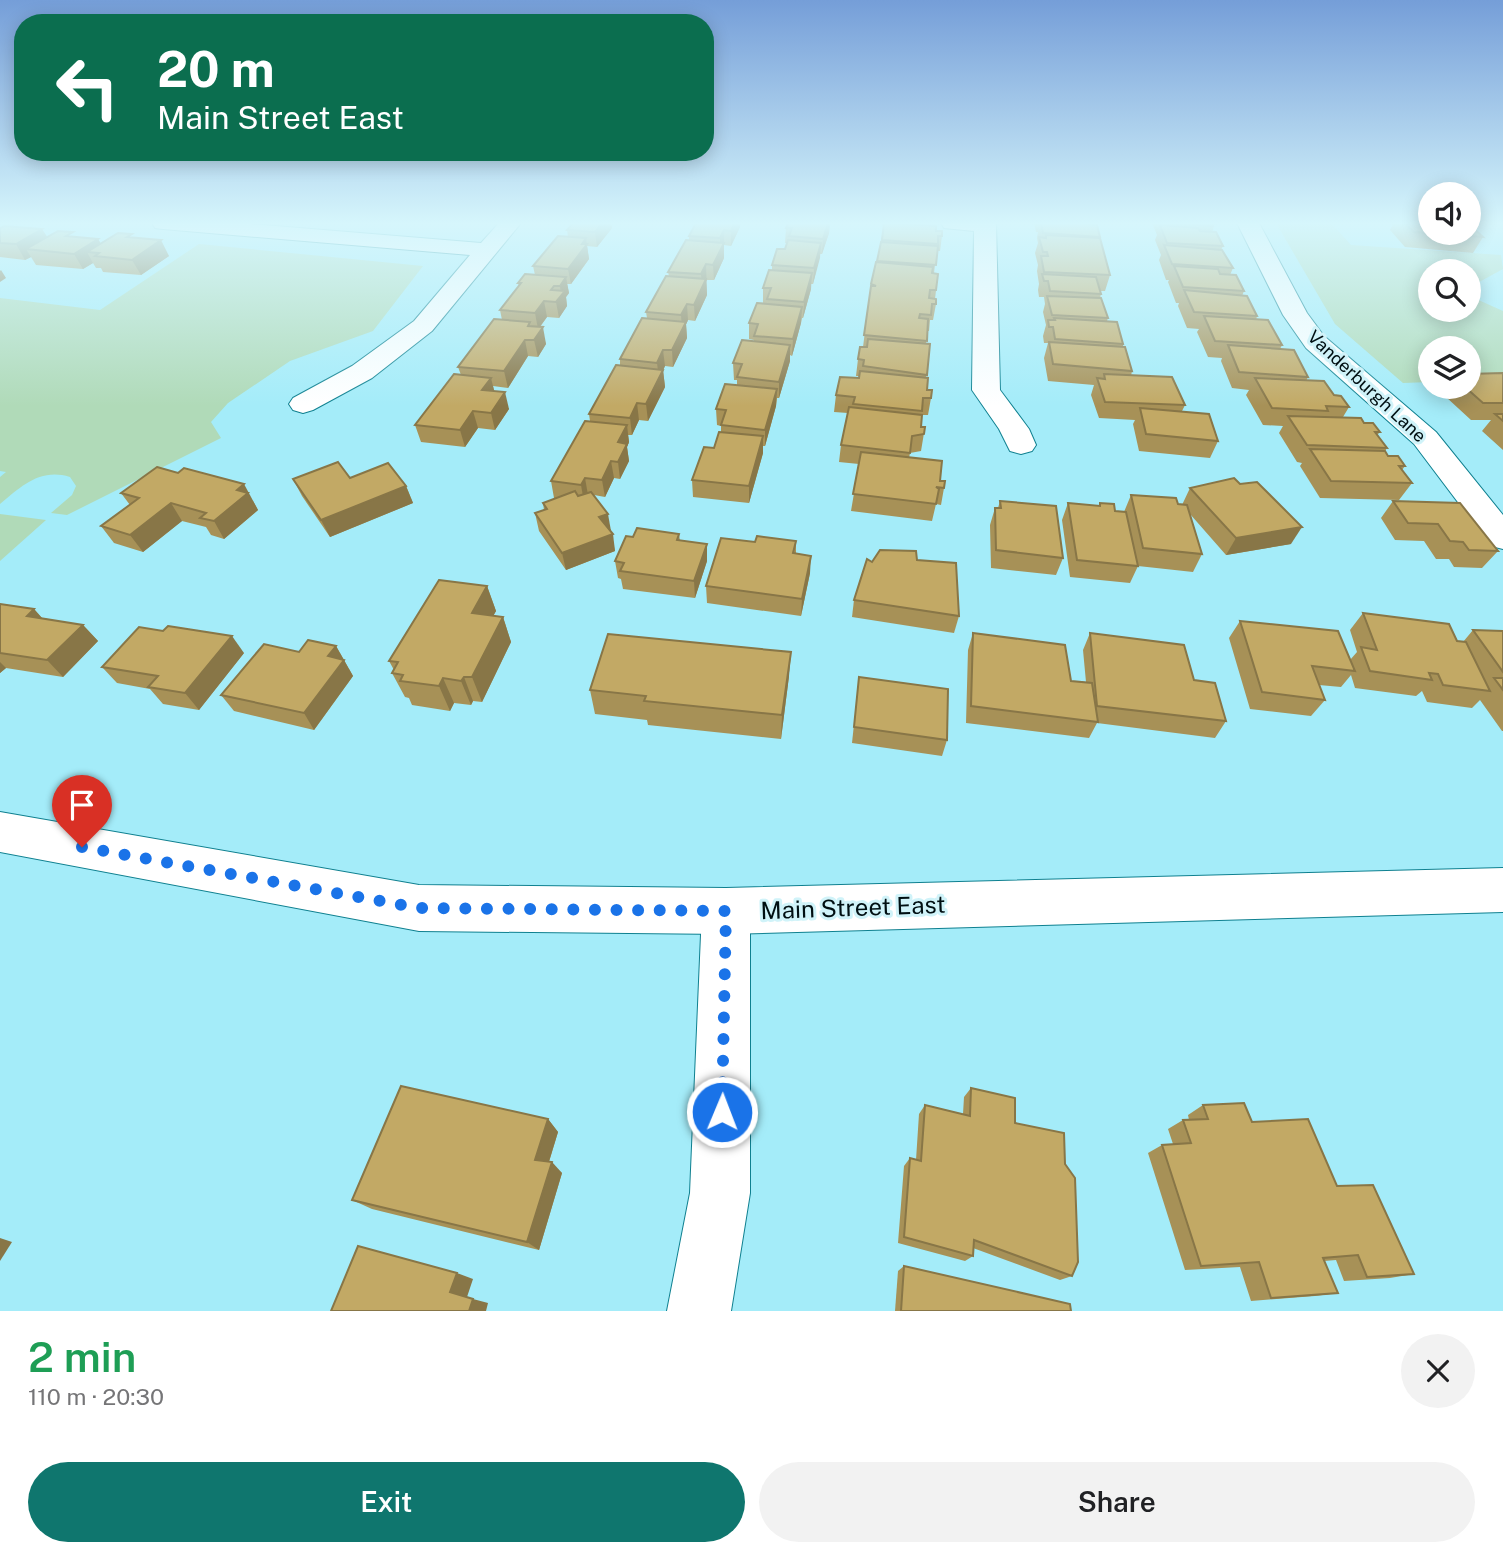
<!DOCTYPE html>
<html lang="en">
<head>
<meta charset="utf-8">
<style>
  body { margin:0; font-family:"Public Sans",sans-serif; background:#f2f2f2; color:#202124; height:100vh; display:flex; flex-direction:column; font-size:26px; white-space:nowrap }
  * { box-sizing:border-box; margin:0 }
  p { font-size:23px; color:#757577 }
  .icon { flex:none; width:38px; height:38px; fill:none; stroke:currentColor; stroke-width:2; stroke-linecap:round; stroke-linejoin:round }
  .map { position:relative; height:1311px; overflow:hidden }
  .details { display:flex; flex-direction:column; background:#fff; flex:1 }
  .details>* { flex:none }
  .guide { position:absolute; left:14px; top:14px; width:700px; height:147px; border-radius:28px; box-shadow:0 4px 18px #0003; background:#0b6e4f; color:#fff; overflow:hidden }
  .buttons { position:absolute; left:1418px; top:182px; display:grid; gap:14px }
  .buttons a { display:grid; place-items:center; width:63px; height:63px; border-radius:50%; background:#fff; box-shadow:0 4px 18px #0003; font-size:35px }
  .pin { position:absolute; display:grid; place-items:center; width:60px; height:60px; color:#fff; margin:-72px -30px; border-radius:50% 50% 50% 0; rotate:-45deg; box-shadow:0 0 7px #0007 }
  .pin .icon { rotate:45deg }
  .me { position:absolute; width:77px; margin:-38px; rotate:1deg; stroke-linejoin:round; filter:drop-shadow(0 0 5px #0008) }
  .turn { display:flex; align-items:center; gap:24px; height:147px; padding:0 28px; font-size:32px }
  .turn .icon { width:91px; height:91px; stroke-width:2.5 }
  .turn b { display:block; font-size:49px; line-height:60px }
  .round { display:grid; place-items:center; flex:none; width:74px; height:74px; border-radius:37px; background:#f2f2f2 }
  .head { display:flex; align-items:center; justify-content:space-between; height:119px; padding:0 28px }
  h1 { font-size:42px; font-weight:600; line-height:52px; color:#1e9e55 }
  .primary-button { display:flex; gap:14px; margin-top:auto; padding:14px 28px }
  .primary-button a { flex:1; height:80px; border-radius:42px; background:#0f766e; color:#fff; font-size:28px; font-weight:600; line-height:80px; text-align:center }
  .primary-button a+a { background:#f2f2f2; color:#202124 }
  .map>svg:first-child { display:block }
  .green { fill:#b0dab8; fill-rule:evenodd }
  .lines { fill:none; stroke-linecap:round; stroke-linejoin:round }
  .street-casing { stroke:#0f8090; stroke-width:2 }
  .secondary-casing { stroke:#0f8090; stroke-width:2 }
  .street { fill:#fff; fill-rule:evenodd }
  .secondary { fill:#fff; fill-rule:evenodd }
  .wall { fill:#a79157 }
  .shaded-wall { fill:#887647 }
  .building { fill:#c2a965; stroke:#887647; stroke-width:2 }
  .route { stroke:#1a73e8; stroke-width:12; stroke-dasharray:0 21.6 }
  .labels { text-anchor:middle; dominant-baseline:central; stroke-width:6; stroke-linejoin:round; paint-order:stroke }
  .far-street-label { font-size:18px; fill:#000f12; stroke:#d0f3f9 }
  .near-street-label { font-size:24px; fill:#000f12; stroke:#d0f3f9 }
</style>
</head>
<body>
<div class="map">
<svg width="1503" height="1311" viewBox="0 0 1503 1311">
  <rect width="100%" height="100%" fill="#a4ecf9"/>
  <!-- green -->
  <g class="green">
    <path d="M1276 223H1331L1351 245 1501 255 1503 269 1470 287 1474 298 1503 311V379L1468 381V348H1430V382L1403 383 1335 324ZM1430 271H1468V310H1430Z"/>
    <path d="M199 244 423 266 373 331 290 361 228 403 211 422 221 438 67 515 51 513 72 495 76 486 70 477C40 468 22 486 0 504V477L6 472 0 471V298L100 310Z"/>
    <path d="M0 514 46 520 0 561Z"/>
  </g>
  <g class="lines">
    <defs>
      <g id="street">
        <path d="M152 223H238L481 243 499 223H521L432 331 372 378 313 410 303 413 293 410 289 404 293 398 352 366 414 321 470 255 163 229 155 228Z"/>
        <path d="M941 223H996L1000 390 1029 429 1036 445 1032 451 1021 454 1010 451 999 429 972 390 974 231 944 228Z"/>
        <path d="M1237 223H1259L1307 313 1324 336 1436 432 1503 515V549L1491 546 1414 444 1306 348 1283 315Z"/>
        <path d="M726 888 743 895 750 911V1193L731 1311H667L690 1193 702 911 709 895Z"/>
      </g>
      <path id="secondary" d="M0 812 419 885 726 888 1503 868V912L726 934 419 931 0 852Z"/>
    </defs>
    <!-- street casing -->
    <use href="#street" class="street-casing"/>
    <!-- secondary casing -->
    <use href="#secondary" class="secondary-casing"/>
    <!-- street -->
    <use href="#street" class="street"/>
    <!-- secondary -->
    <use href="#secondary" class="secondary"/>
  </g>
  <!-- wall -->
  <g class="wall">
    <path d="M570 223H611L612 228 597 247 587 246 589 259 571 284H567L569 293 566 297 567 306 559 318 547 317 540 327 546 344 538 357 528 356 508 388 493 386 494 391 509 409 495 430 478 428 465 447 421 442 415 425 461 375 458 367 502 320 500 310 519 287 518 283 535 275 533 266 568 237 567 230 570 226Z"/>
    <path d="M696 223H740V227L731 246 724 245V258L714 280H707L706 282 707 295 695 321 688 320 686 324 687 338 673 367 665 366 663 370 665 387 648 421 639 420 632 435H628L629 442 627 447 629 461 620 479 614 478 605 497 594 495 611 531 615 551 566 570 539 531 535 513 544 510 543 503 556 498H554L551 481 590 421 589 414 620 366V359L647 318 646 312 669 276 668 272 689 240V236Z"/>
    <path d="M788 223H830L829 233 822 254H820L813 284H811V289L803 318H802L801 323 792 356 790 355V361L779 398H777L776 406 765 446H763V453L749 503 693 497 692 480 714 448 721 432V426L717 425 716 409 737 385V380H734L733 363 754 342V340L749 339V323L767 304 763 303V288L772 270V265L785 249 788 243H785L786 228Z"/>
    <path d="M884 223 936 231 942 236 940 251H937L934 273 938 274 935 299 936 304 933 320H930L929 331H927L926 344H930L926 378 927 390 931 398 928 415H921V427H925L921 451 910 453 909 458 940 481 944 488 941 505 936 504 932 521 851 511 859 464 839 462 841 445 848 413 834 412 836 395 859 378V376H856L858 359 863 347 871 284 877 262Z"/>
    <path d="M1034 223H1098L1097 226 1100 237V239L1110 275 1105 291H1100L1101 294 1100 298 1108 318 1107 321 1123 344V346L1132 371 1131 376 1185 405 1182 411 1218 441 1210 458 1139 451 1133 424 1135 420 1099 418 1091 395 1094 385 1048 381 1044 358 1048 343H1044L1043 336 1046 325 1043 312 1045 304 1044 297H1039L1038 290 1039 284 1037 271 1038 265 1035 253 1038 243 1037 238 1038 232H1036Z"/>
    <path d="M1152 223H1215L1212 232 1223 246 1221 250 1233 268 1230 275 1244 291 1242 296 1257 316 1256 320 1282 345 1280 349 1308 377 1306 381 1334 395 1349 407 1343 417 1364 423 1380 432 1377 435 1387 448 1385 451 1388 456 1405 466 1402 470 1412 483 1399 500 1320 498 1300 466 1302 463 1297 462 1279 433 1283 426 1263 425 1246 395 1249 390 1232 388 1221 361 1222 358 1208 357 1197 332 1199 329 1187 328 1178 306 1179 303H1176L1168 282 1169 280H1166L1159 260 1161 255 1155 240 1157 235Z"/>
    <path d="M1392 223H1430L1483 237 1473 253 1405 247 1390 230 1393 224Z"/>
    <path d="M0 228 47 237H75L98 239 101 244 134 238 169 256 141 275 103 272 101 268H96L93 263 83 269 36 265 31 257 25 260 0 257Z"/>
    <path d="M1503 373V450L1482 431 1491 420H1471L1446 397 1448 395 1445 391 1448 387H1468Z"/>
    <path d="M350 478 406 486 413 503 330 537 302 496 293 479Z"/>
    <path d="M1190 488 1291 544 1226 555 1190 514 1202 554 1193 572 1138 566 1130 583 1070 577 1062 520 1068 503 1099 506 1100 503 1115 511 1124 512 1131 495 1182 505Z"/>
    <path d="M121 493 254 501H253L258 510 224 539 211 535 206 527 182 521 143 552 114 543 101 526 130 505Z"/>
    <path d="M1000 501 1063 558 1056 575 991 568 990 525 995 508H998Z"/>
    <path d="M1393 501 1498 551 1482 568 1454 567 1449 559H1436L1424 541 1395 540 1381 518Z"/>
    <path d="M679 534 680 541 707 544V561L695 598 623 589 621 579 618 578 615 561 633 537Z"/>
    <path d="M796 541V554L810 573 801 616 707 603 706 586 755 542Z"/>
    <path d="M917 560 959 616 954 633 852 617 854 600 872 562Z"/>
    <path d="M487 586 496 611 493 616 503 617 511 642 482 702 473 701 471 705 454 703 450 711 412 705 409 698 405 697 392 673 394 670 389 661Z"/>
    <path d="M0 604 34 609 42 618 83 625 98 641 63 677 6 668 0 673Z"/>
    <path d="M1363 613 1463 642 1473 630 1503 631V731H1502L1480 700 1472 708 1427 702 1422 691 1416 696 1355 688 1351 675 1341 687 1319 685 1325 700 1311 716 1250 709 1229 638 1240 621 1350 660 1357 652 1350 630Z"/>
    <path d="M973 633 1071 681 1086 682 1083 650 1090 633 1194 680 1226 721 1215 738 1097 723 1089 738 966 723 968 650Z"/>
    <path d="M336 646 353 676 314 730 234 711 221 695 299 652Z"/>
    <path d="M244 653 199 710 163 704 150 689 117 683 102 667Z"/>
    <path d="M789 676 781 739 648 725 647 720 595 714 590 690Z"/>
    <path d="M859 677 947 740 942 756 852 743Z"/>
    <path d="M971 1088 1015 1123 1072 1276 1060 1280 973 1248V1256L965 1261 898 1243 904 1166 910 1158 916 1160 919 1114 925 1105 963 1114 964 1097Z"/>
    <path d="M1203 1105 1252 1122 1337 1186 1414 1274 1390 1278 1344 1281 1336 1260 1324 1261 1338 1293 1315 1296 1251 1301 1240 1267 1185 1270 1148 1153 1162 1145 1173 1144 1168 1129 1183 1120H1189L1188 1115Z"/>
    <path d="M548 1119 558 1132 549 1162 562 1173 539 1250 372 1209 352 1200Z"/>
    <path d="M904 1266 1071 1311H895L898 1271Z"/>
  </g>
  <!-- shaded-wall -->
  <g class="shaded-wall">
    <path d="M602 223H611L612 228 597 247 595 232Z"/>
    <path d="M734 223H740V227L731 246V231Z"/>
    <path d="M828 223H830L829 233 822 254 823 239Z"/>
    <path d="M42 229 52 244 26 249 31 257 25 260 16 244Z"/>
    <path d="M724 230V258L714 280 713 265 720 250V238Z"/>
    <path d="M586 238 589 259 571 284 568 269 582 244Z"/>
    <path d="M98 239 107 254 87 252 93 263 83 269 74 254Z"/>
    <path d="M161 240 169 256 141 275 132 260Z"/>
    <path d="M821 243 820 258 813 284 814 268Z"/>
    <path d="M706 264 707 295 695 321 694 305 702 288 701 274Z"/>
    <path d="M1 270 6 278 0 282V271Z"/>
    <path d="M812 273 811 289 803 318 804 302Z"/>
    <path d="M566 277 569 293 566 297 567 306 559 318 556 302 561 295 560 286Z"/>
    <path d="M544 301 547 317 538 329 535 313Z"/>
    <path d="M687 304 688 320 686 324 687 338 673 367 672 350 682 329 681 315Z"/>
    <path d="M802 307 801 323 792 356 793 339Z"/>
    <path d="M543 327 546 344 538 357 534 340Z"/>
    <path d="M525 340 528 356 508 388 504 371Z"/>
    <path d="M790 345V361L779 398V382Z"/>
    <path d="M663 350 665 366 660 377 663 370 665 387 648 421 646 404 659 379 657 363Z"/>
    <path d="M491 378 495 394 482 390Z"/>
    <path d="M777 389 776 406 765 446V430Z"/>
    <path d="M505 392 509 409 495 430 491 413Z"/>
    <path d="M637 403 639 420 632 435 630 418Z"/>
    <path d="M473 411 478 428 465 447 460 430Z"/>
    <path d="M627 425 629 442 627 447 629 461 620 479 618 462V442Z"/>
    <path d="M763 436V453L749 503V486Z"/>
    <path d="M611 461 614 478 605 497 602 480Z"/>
    <path d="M585 478 588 495 584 502 581 485Z"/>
    <path d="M244 484 258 510 224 539 214 521 237 490Z"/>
    <path d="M406 486 413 503 330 537 321 520Z"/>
    <path d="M171 503 182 521 143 552 130 535Z"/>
    <path d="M608 514 611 531 602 534 599 517Z"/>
    <path d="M1302 527 1291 544 1226 555 1236 538Z"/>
    <path d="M613 534 615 551 566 570 562 553Z"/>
    <path d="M707 544V561L695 598 694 581Z"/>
    <path d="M811 556 810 573 801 616 802 599Z"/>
    <path d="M487 586 496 611 481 638 472 613Z"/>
    <path d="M34 609 49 626 27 616Z"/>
    <path d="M503 617 511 642 482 702 472 677Z"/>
    <path d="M83 625 98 641 63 677 47 660Z"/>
    <path d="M232 636 244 653 199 710 185 693Z"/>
    <path d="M336 646 353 676 314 730 304 713 328 656Z"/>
    <path d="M791 652 789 676 781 739 782 715Z"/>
    <path d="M0 662 6 668 0 673Z"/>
    <path d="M464 677 473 701 471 705 461 681Z"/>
    <path d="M443 678 454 703 450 711 439 686Z"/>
    <path d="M548 1119 558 1132 546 1171 535 1160Z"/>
    <path d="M552 1162 562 1173 539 1250 527 1242Z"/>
    <path d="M0 1238 12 1242 0 1261Z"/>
    <path d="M457 1273 473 1279 467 1297 450 1292Z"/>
    <path d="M473 1299 488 1303 486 1311H469Z"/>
  </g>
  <!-- building -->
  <g class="building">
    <path d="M573 223H602L595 232 567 230Z"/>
    <path d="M696 223H734L731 231 724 230 720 238 689 236Z"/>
    <path d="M788 223H828L823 239 789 236 792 228H786Z"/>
    <path d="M884 223 936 226V231H942V236H938V244L882 240Z"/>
    <path d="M1041 223H1086L1087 224 1097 225 1100 237 1043 233Z"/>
    <path d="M1164 223H1212L1213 226Z"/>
    <path d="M1405 223H1430V233H1468V226H1471L1483 237 1414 232Z"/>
    <path d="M1160 225 1198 228 1200 231 1216 232 1223 246 1167 243Z"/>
    <path d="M4 226 42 229 16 244 0 243V228Z"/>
    <path d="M58 231 73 232 66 236 98 239 74 254 26 249Z"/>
    <path d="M118 233 132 234 127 237 161 240 132 260 95 256 99 253 87 252Z"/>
    <path d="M1046 235 1100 238 1110 275 1044 272 1041 256H1048L1047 252H1043L1039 237 1046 238Z"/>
    <path d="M558 236 586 238 582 244H587L568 269 533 266Z"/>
    <path d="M686 240 724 243 713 265 706 264 701 274 668 272Z"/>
    <path d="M788 240 821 243 814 268 772 265 777 249H785Z"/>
    <path d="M881 242 938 246 936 265 877 261Z"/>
    <path d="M1164 245 1222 250 1233 268 1172 264Z"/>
    <path d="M876 262 933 267 932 273 938 274 936 290H930L929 298 936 299V304H932L931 315 920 314 919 318 928 319 927 341 864 335 871 286H876L871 284Z"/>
    <path d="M1174 266 1218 269 1220 274 1236 275 1244 291 1183 287Z"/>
    <path d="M769 270 812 273 804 302 767 299 771 288H763Z"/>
    <path d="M525 274 566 277 560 286H554L551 290 565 291 556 302 544 301 535 313 500 310 521 283H518Z"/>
    <path d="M1042 274 1096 277 1101 294 1050 291 1048 281H1044Z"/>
    <path d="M666 276 706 279 694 305 687 304 681 315 646 312Z"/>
    <path d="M1184 290 1247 296 1257 316 1194 312Z"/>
    <path d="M1047 296 1101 298 1108 318 1052 315Z"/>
    <path d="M757 303 802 307 793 339 754 336 758 324 749 323Z"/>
    <path d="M1204 316 1268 320 1282 345 1215 341Z"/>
    <path d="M642 318 686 322 672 350H663L657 363 620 359Z"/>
    <path d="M1054 318 1117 322 1123 344 1055 339 1053 327H1049L1048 320H1055Z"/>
    <path d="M494 319 530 322 528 326 543 327 534 340H525L504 371 458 367Z"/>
    <path d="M868 339 930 344 927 375 863 366 864 360 858 359 860 347H867Z"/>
    <path d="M742 340 790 345 779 382 737 377 742 364 733 363Z"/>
    <path d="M1049 342 1125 347 1132 371 1053 364Z"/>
    <path d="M1228 345 1294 350 1308 377 1239 372Z"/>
    <path d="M616 365 663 370 646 404 637 403 630 418 589 414Z"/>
    <path d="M860 371 928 378 927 390H932L931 398H923L922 411 853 404 855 397 836 395 840 377 859 378Z"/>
    <path d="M1503 373V403H1483L1465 387H1468V374Z"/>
    <path d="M454 374 491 378 482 390 505 392 491 413 473 411 460 430 415 425Z"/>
    <path d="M1104 374 1172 377 1185 405 1105 402 1097 378 1105 379Z"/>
    <path d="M1255 378 1324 381 1334 395 1341 396 1349 407 1326 406 1328 411 1272 408Z"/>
    <path d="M725 384 777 389 765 430 721 425 726 410 716 409Z"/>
    <path d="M849 407 922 415 921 427H925L924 434 912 436 910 453 841 445Z"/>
    <path d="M1140 408 1209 414 1218 441 1146 434Z"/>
    <path d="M1495 414H1503V421Z"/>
    <path d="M1288 416 1361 418 1364 423H1373L1380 432H1375L1387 448 1307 445Z"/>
    <path d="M585 421 627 425 618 442 627 444 618 462 611 461 602 480 585 478 581 485 551 481Z"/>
    <path d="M719 432 763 436 749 486 692 480 704 447 714 448Z"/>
    <path d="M1310 449 1385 451 1388 456H1398L1405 466H1399L1412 483 1331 481Z"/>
    <path d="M861 452 942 461 940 481H945L944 488 936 487 939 489 936 504 853 494Z"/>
    <path d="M338 462 350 478 388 463 406 486 321 520 293 479Z"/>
    <path d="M157 467 178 473 184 468 244 484 237 490 248 493 214 521 200 518 206 513 171 503 130 535 101 526 139 498 121 493Z"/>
    <path d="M1234 478 1240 484 1257 482 1302 527 1236 538 1190 488Z"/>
    <path d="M575 491 578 496 591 492 608 514 599 517 613 534 562 553 535 513 547 509 543 503Z"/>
    <path d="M1131 495 1176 498 1178 504 1187 505 1202 554 1143 548Z"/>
    <path d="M1000 501 1056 506 1063 558 996 550 995 508H1001Z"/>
    <path d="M1393 501 1460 503 1498 551 1469 550 1463 542 1450 541 1438 524 1408 523Z"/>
    <path d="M1068 503 1100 506V503L1114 504 1115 511 1126 512 1138 566 1077 560Z"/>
    <path d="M637 528 679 534 677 540 707 544 694 581 620 571 624 563 615 561 626 536 633 537Z"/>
    <path d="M757 536 796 541 793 553 811 556 802 599 706 586 721 538 755 542Z"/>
    <path d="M880 550 916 551 917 560 956 563 959 616 854 600 867 559 872 562Z"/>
    <path d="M439 580 487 586 472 613 503 617 472 677H464L461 681 443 678 439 686 400 681 403 675 392 673 398 662 389 661Z"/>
    <path d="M0 604 34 609 27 616 83 625 47 660 0 653Z"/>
    <path d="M1363 613 1449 624 1457 641 1466 642 1490 691 1443 685 1438 674 1429 673 1432 680 1370 671 1361 647 1377 650Z"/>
    <path d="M1240 621 1338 631 1355 671 1312 666 1325 700 1262 692Z"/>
    <path d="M168 626 232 636 185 693 148 687 158 676 102 667 139 627 163 631Z"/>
    <path d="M1473 630 1503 631V672Z"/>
    <path d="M973 633 1065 645 1071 681 1092 683 1098 722 971 706Z"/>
    <path d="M1090 633 1184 645 1194 680 1215 683 1226 721 1097 706Z"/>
    <path d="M608 634 791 652 782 715 644 701 646 696 590 690Z"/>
    <path d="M308 640 336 646 328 656 344 660 304 713 221 695 264 644 299 652Z"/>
    <path d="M859 677 948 689 947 740 854 727Z"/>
    <path d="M1494 678H1503V690Z"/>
    <path d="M401 1086 548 1119 535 1160 552 1162 527 1242 352 1200Z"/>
    <path d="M971 1088 1015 1098V1123L1064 1133 1065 1164 1075 1178 1078 1262 1072 1276 974 1240 973 1256 904 1237 910 1158 921 1161 925 1105 970 1116Z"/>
    <path d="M1244 1103 1252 1122 1308 1119 1337 1186 1373 1185 1414 1274 1367 1277 1358 1255 1323 1258 1338 1293 1271 1298 1259 1262 1201 1266 1162 1145 1191 1143 1183 1120 1208 1119 1203 1105Z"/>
    <path d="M358 1246 457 1273 450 1292 473 1299 469 1311H331Z"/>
    <path d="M904 1266 1070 1304 1071 1311H901Z"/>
  </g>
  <!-- sky -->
  <linearGradient id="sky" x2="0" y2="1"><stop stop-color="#759ed8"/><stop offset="0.55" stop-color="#d6f6fc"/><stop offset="1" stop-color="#d6f6fc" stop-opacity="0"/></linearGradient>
  <rect width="1503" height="406" fill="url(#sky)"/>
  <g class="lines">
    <!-- route -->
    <path class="route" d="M82 847 419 908 726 911 722 1112"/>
  </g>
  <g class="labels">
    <!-- far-street labels -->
    <g class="far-street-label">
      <text transform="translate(1367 386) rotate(43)">Vanderburgh Lane</text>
    </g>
    <!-- near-street labels -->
    <g class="near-street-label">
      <text transform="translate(853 907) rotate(-2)">Main Street East</text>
    </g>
  </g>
</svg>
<div class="buttons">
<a><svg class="icon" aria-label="sound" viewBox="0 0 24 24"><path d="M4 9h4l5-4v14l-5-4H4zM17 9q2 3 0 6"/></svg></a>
<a><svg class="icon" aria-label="search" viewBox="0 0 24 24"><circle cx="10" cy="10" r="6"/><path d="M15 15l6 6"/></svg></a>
<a><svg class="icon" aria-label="layers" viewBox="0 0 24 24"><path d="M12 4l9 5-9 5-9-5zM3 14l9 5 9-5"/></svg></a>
</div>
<div class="pin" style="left:82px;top:847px;background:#d93025"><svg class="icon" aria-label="arrive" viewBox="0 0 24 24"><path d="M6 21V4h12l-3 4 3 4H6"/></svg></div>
<svg class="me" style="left:722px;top:1112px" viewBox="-20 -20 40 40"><circle r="17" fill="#1a73e8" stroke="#fff" stroke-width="3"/><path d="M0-11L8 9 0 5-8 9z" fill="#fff"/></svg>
<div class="guide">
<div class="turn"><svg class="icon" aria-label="left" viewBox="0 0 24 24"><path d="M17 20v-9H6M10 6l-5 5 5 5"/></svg><div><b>20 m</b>Main Street East</div></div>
</div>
</div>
<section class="details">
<div class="head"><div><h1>2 min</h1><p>110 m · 20:30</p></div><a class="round"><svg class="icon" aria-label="close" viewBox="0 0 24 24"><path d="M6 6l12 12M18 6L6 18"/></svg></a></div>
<div class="primary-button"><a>Exit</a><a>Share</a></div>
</section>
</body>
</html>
